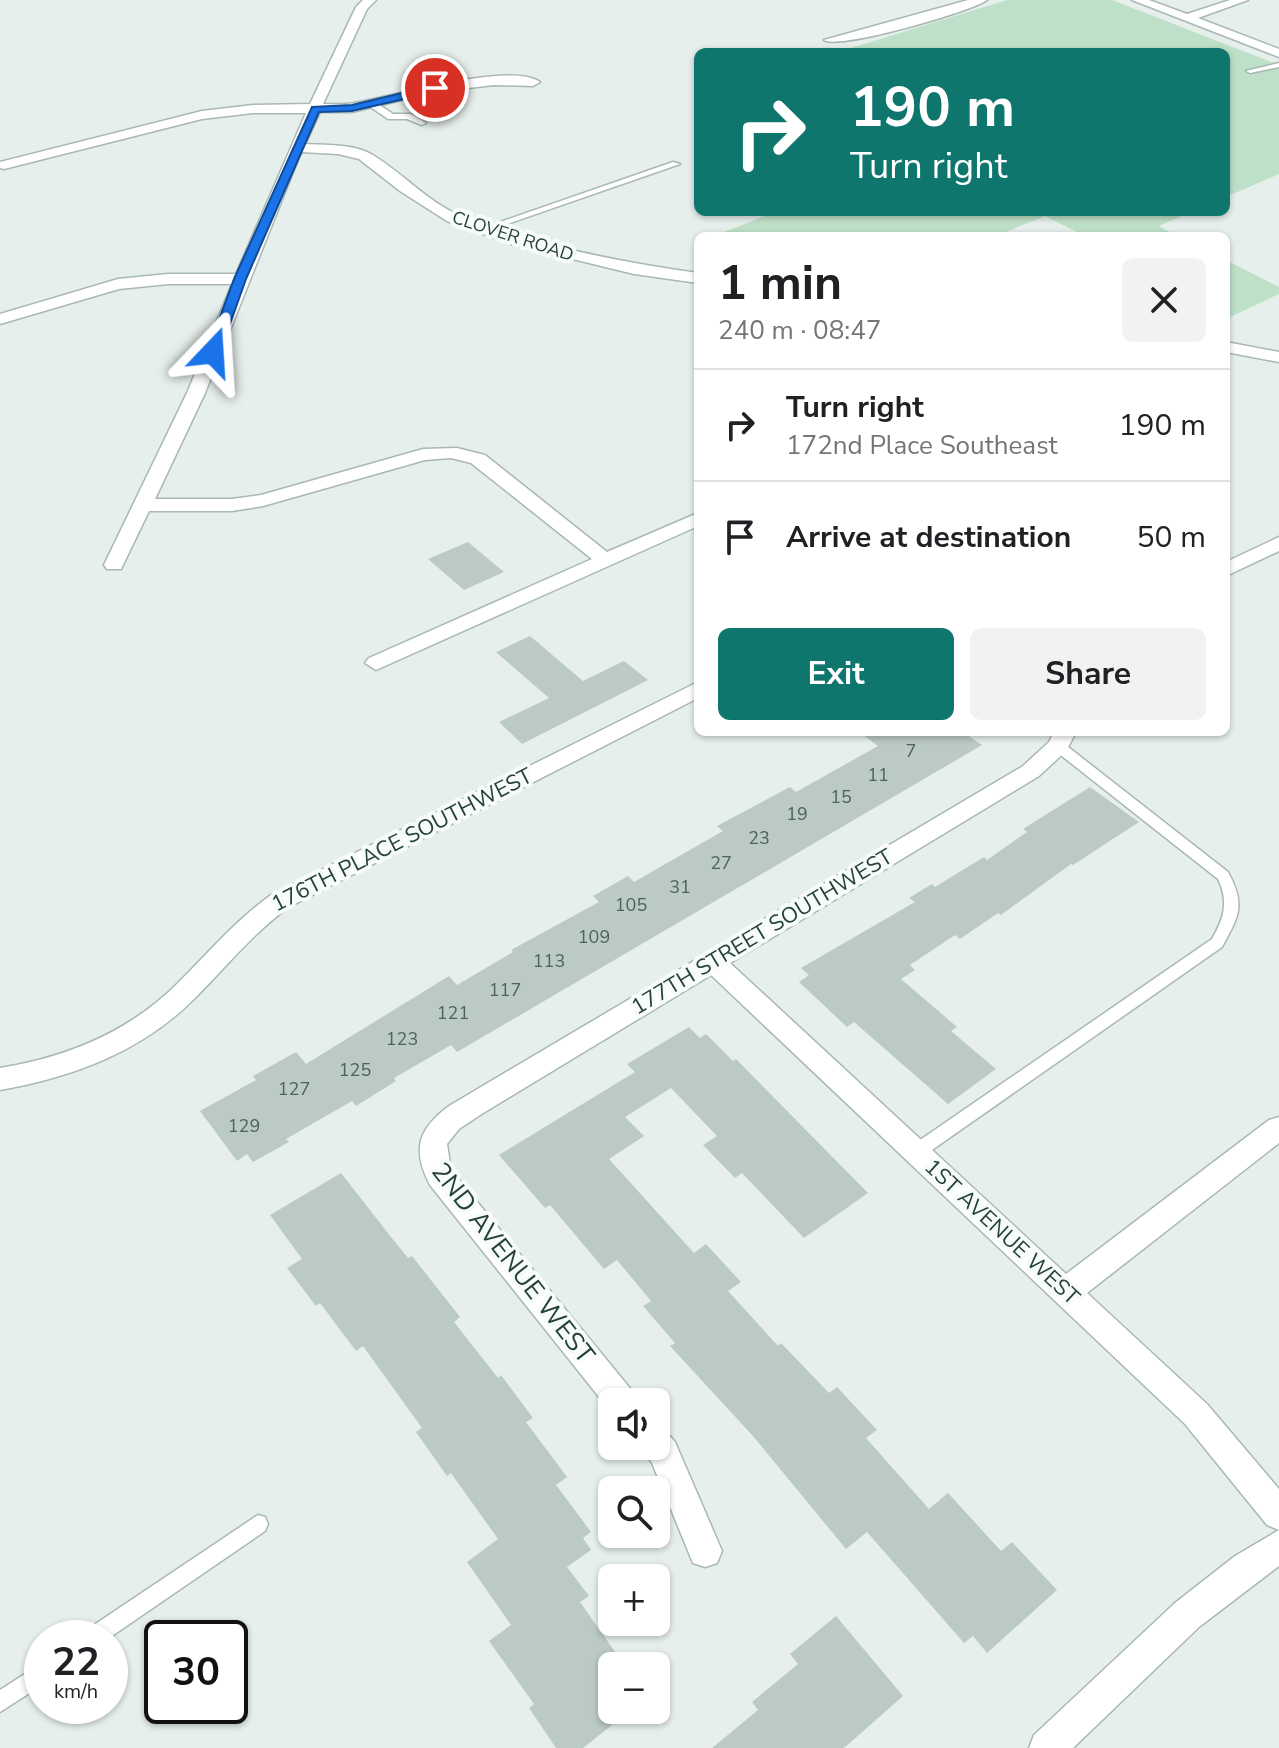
<!DOCTYPE html>
<html lang="en">
<head>
<meta charset="utf-8">
<style>
  body { margin:0; font-family:"Nunito Sans",sans-serif; background:#f2f2f2; color:#202124; height:100vh; display:flex; flex-direction:column; font-size:30px; white-space:nowrap }
  * { box-sizing:border-box; margin:0 }
  p { font-size:26px; color:#757577 }
  .icon { flex:none; width:44px; height:44px; fill:none; stroke:currentColor; stroke-width:2; stroke-linecap:round; stroke-linejoin:round }
  .map { position:relative; flex:1; overflow:hidden }
  .side { position:absolute; left:694px; top:232px; width:536px; height:504px; display:flex; flex-direction:column; background:#fff; border-radius:12px; box-shadow:0 2px 6px #0004 }
  .side>* { flex:none }
  .hud { position:absolute; left:694px; top:48px; width:536px; height:168px; border-radius:12px; box-shadow:0 2px 6px #0004; background:#0f766e; color:#fff; overflow:hidden }
  .controls { position:absolute; left:598px; top:1388px; display:grid; gap:16px }
  .controls a { display:grid; place-items:center; width:72px; height:72px; border-radius:12px; background:#fff; box-shadow:0 2px 6px #0004; font-size:40px }
  .speed { position:absolute; left:24px; top:1620px; display:flex; gap:16px; font-size:40px; font-weight:700; text-align:center }
  .speed>* { display:grid; place-content:center; width:104px; height:104px; border-radius:50%; background:#fff; box-shadow:0 2px 6px #0004; line-height:1 }
  .speed small { font-size:20px; font-weight:400 }
  .speed .limit { border:4px solid #111; border-radius:12px; background:#fff; color:#111 }
  .pin { position:absolute; display:grid; place-items:center; width:68px; height:68px; color:#fff; margin:-34px; border:4px solid #fff; border-radius:50%; box-shadow:0 2px 8px #0007 }
  .me { position:absolute; width:88px; margin:-44px; rotate:20deg; stroke-linejoin:round; filter:drop-shadow(0 0 6px #0008) }
  .turn { display:flex; align-items:center; gap:28px; height:168px; padding:0 24px; font-size:36px }
  .turn .icon { width:104px; height:104px; stroke-width:2.5 }
  .turn b { display:block; font-size:56px; line-height:68px }
  .round { display:grid; place-items:center; flex:none; width:84px; height:84px; border-radius:12px; background:#f2f2f2 }
  .summary { display:flex; align-items:center; justify-content:space-between; height:136px; padding:0 24px }
  h1 { font-size:48px; font-weight:700; line-height:60px }
  .action { display:flex; gap:16px; margin-top:auto; padding:16px 24px }
  .action a { flex:1; height:92px; border-radius:12px; background:#0f766e; color:#fff; font-size:32px; font-weight:700; line-height:92px; text-align:center }
  .action a+a { background:#f2f2f2; color:#202124 }
  ul { padding:0; list-style:none }
  li { display:flex; align-items:center; gap:24px; height:112px; padding:0 24px; border-top:2px solid #e0e0e0 }
  li div { flex:1 }
  li b { display:block; font-size:30px }
  li em { font-style:normal }
  .map>svg:first-child { display:block }
  .green { fill:#bfe0c8 }
  .building { fill:#bbcac4 }
  .lines { fill:none; stroke-linecap:round; stroke-linejoin:round }
  .lane-casing { stroke:#a8b8b2; stroke-width:3 }
  .street-casing { stroke:#a8b8b2; stroke-width:3 }
  .lane { fill:#fff; fill-rule:evenodd }
  .street { fill:#fff; fill-rule:evenodd }
  .route { fill:#1a73e8; stroke:#114b97; stroke-width:2 }
  .labels { text-anchor:middle; dominant-baseline:central; stroke-width:8; stroke-linejoin:round; paint-order:stroke }
  .far-street-label { font-size:18px; fill:#24423a; stroke:#f7fbf9 }
  .number-label { font-size:18px; fill:#4a645c }
  .street-label { font-size:22px; fill:#24423a; stroke:#f7fbf9 }
  .near-street-label { font-size:26px; fill:#24423a; stroke:#f7fbf9 }
</style>
</head>
<body>
<div class="map">
<svg width="1279" height="1748" viewBox="0 0 1279 1748">
  <rect width="100%" height="100%" fill="#e6efeb"/>
  <!-- green -->
  <g class="green">
    <path d="M1007 0H1112L1279 65V174L1226 197V52H838Z"/>
    <path d="M775 212H1191L1159 226 1177 236H1085L1045 216 996 236H714Z"/>
    <path d="M1226 260 1279 287V294L1226 319Z"/>
  </g>
  <!-- building -->
  <g class="building">
    <path d="M468 542 504 572 464 590 428 559Z"/>
    <path d="M530 636 583 681 624 661 648 680 522 744 499 722 549 698 496 652Z"/>
    <path d="M859 732H963L982 745 457 1052 451 1045 394 1078 396 1081 356 1106 352 1101 312 1124 286 1139 289 1142 253 1162 247 1154 237 1161 200 1111 256 1080 253 1076 296 1052 306 1064 449 976 457 985 513 952 511 950 599 902 593 896 628 876 634 882 723 831 717 826 790 787 796 792 878 746Z"/>
    <path d="M1090 787 1139 822 1073 865 1071 864 1001 915 998 913 960 939 955 935 910 965 915 970 901 979 957 1027 951 1031 996 1069 948 1104 854 1022 847 1027 799 982 809 975 801 968 915 902 909 898 932 884 935 887 984 857 987 860 1027 832 1023 829Z"/>
    <path d="M689 1027 700 1038 706 1034 733 1061 736 1059 868 1193 804 1238 742 1173 735 1178 703 1145 717 1136 671 1088 625 1117 644 1136 609 1159 694 1253 706 1244 741 1282 728 1291 778 1346 781 1343 829 1393 837 1387 877 1430 866 1438 929 1509 948 1493 1001 1551 1012 1542 1057 1590 987 1653 973 1636 964 1643 867 1532 846 1549 753 1436 670 1346 675 1343 643 1306 651 1301 617 1260 604 1269 550 1205 545 1208 499 1155 635 1072 627 1064Z"/>
    <path d="M341 1173 391 1237 408 1258 412 1256 460 1317 454 1322 498 1378 501 1375 533 1418 526 1422 567 1477 556 1485 591 1532 583 1538 591 1550 567 1567 589 1596 580 1602 625 1666H612V1725L583 1748H556L529 1708 534 1704 489 1641 511 1625 467 1562 498 1539 451 1473 447 1476 416 1432 422 1428 363 1346 356 1351 320 1303 316 1306 287 1268 302 1259 270 1215Z"/>
    <path d="M836 1616 903 1696 844 1748H712L758 1710 752 1702 798 1664 790 1654Z"/>
  </g>
  <g class="lines">
    <defs>
      <g id="lane">
        <path d="M1279 63V67L1250 73 1246 71Z"/>
        <path d="M369 102H375L393 114H411L426 123 422 125 407 119H388L369 106Z"/>
        <path d="M673 162 680 164 487 231 480 229Z"/>
        <path d="M1058 742 1063 743 1228 872C1246 905 1239 916 1222 947L922 1157 916 1159 910 1157 908 1152 910 1147 1212 939C1224 918 1229 902 1218 879L1053 749 1051 746 1053 743Z"/>
        <path d="M258 1515 265 1517 268 1524 265 1531 109 1638H82L85 1631Z"/>
        <path d="M42 1663V1685L0 1712V1690Z"/>
      </g>
      <g id="street">
        <path d="M363 0H376L367 9 323 104C334 104 345 105 355 103 391 97 511 61 540 82L533 86 494 85 435 92 352 112H320L305 144C325 145 353 144 371 154 402 172 427 202 461 216 537 246 618 262 698 273V283L634 274 511 244 447 221 400 191 359 159 338 154 301 152 205 393 155 499H232L261 495 423 449 457 448 485 455 607 552 698 513V526L376 670 365 663 369 658 592 559 471 463 451 458 425 460 263 506 232 511H149L121 569H107L104 565 187 393 232 284H168L119 289 0 324V314L118 279 168 274H236L306 113H253L202 119 4 169 0 168V162L202 111 253 105 310 104 356 7Z"/>
        <path d="M968 0H987C971 12 837 50 824 40Z"/>
        <path d="M1132 0H1149L1187 14 1230 0H1248L1198 18 1279 49V57Z"/>
        <path d="M1226 342 1279 352V362L1226 352Z"/>
        <path d="M1279 537V551L1226 576V562Z"/>
        <path d="M698 682V698L289 907C253 933 227 966 196 997 143 1051 74 1077 0 1090V1068C68 1057 129 1032 178 983 209 952 236 920 271 895Z"/>
        <path d="M1054 732H1076L1066 751 1039 776 730 963 1066 1274 1269 1120 1279 1117V1143L1087 1293 1207 1404 1279 1489V1566L1199 1627 1073 1748H1029L1034 1735 1175 1603 1235 1556 1279 1530 1267 1525 1185 1424 711 975 480 1115 459 1129 447 1144 451 1170 633 1392 638 1402H612L611 1412 430 1185C412 1150 417 1130 449 1106L1023 766 1049 742Z"/>
        <path d="M656 1429 667 1433 675 1442 722 1551 717 1563 705 1567 693 1563 652 1463 641 1446H656Z"/>
      </g>
    </defs>
    <!-- lane casing -->
    <use href="#lane" class="lane-casing"/>
    <!-- street casing -->
    <use href="#street" class="street-casing"/>
    <!-- lane -->
    <use href="#lane" class="lane"/>
    <!-- street -->
    <use href="#street" class="street"/>
  </g>
  <!-- route -->
  <path class="route" d="M435 85 441 88 439 91 352 111 319 112 246 279 220 352 209 355 207 352 234 279 312 107 352 105Z"/>
  <g class="labels">
    <!-- far-street labels -->
    <g class="far-street-label">
      <text transform="translate(513 236) rotate(18)">CLOVER ROAD</text>
    </g>
    <!-- number labels -->
    <g class="number-label">
      <text x="911" y="751">7</text>
      <text x="878" y="775">11</text>
      <text x="841" y="797">15</text>
      <text x="797" y="814">19</text>
      <text x="759" y="838">23</text>
      <text x="721" y="863">27</text>
      <text x="680" y="887">31</text>
      <text x="631" y="905">105</text>
      <text x="594" y="937">109</text>
      <text x="549" y="961">113</text>
      <text x="505" y="990">117</text>
      <text x="453" y="1013">121</text>
      <text x="402" y="1039">123</text>
      <text x="355" y="1070">125</text>
      <text x="294" y="1089">127</text>
      <text x="244" y="1126">129</text>
    </g>
    <!-- street labels -->
    <g class="street-label">
      <text transform="translate(402 840) rotate(-27)">176TH PLACE SOUTHWEST</text>
      <text transform="translate(762 932) rotate(-31)">177TH STREET SOUTHWEST</text>
      <text transform="translate(1002 1232) rotate(43)">1ST AVENUE WEST</text>
    </g>
    <!-- near-street labels -->
    <g class="near-street-label">
      <text transform="translate(513 1263) rotate(52)">2ND AVENUE WEST</text>
    </g>
  </g>
</svg>
<div class="controls">
<a><svg class="icon" aria-label="sound" viewBox="0 0 24 24"><path d="M4 9h4l5-4v14l-5-4H4zM17 9q2 3 0 6"/></svg></a>
<a><svg class="icon" aria-label="search" viewBox="0 0 24 24"><circle cx="10" cy="10" r="6"/><path d="M15 15l6 6"/></svg></a>
<a>+</a>
<a>−</a>
</div>
<div class="speed"><div>22<small>km/h</small></div><div class="limit">30</div></div>
<div class="pin" style="left:435px;top:88px;background:#d93025"><svg class="icon" aria-label="arrive" viewBox="0 0 24 24"><path d="M6 21V4h12l-3 4 3 4H6"/></svg></div>
<svg class="me" style="left:213px;top:352px" viewBox="-20 -20 40 40"><path d="M0-17L14 15 0 8-14 15z" fill="#1a73e8" stroke="#fff" stroke-width="4"/></svg>
<div class="hud">
<div class="turn"><svg class="icon" aria-label="right" viewBox="0 0 24 24"><path d="M7 20v-9h11M14 6l5 5-5 5"/></svg><div><b>190 m</b>Turn right</div></div>
</div>
<section class="side">
<div class="summary"><div><h1>1 min</h1><p>240 m · 08:47</p></div><a class="round"><svg class="icon" aria-label="close" viewBox="0 0 24 24"><path d="M6 6l12 12M18 6L6 18"/></svg></a></div>
<ul>
<li><svg class="icon" aria-label="right" viewBox="0 0 24 24"><path d="M7 20v-9h11M14 6l5 5-5 5"/></svg><div><b>Turn right</b><p>172nd Place Southeast</p></div><em>190 m</em></li>
<li><svg class="icon" aria-label="arrive" viewBox="0 0 24 24"><path d="M6 21V4h12l-3 4 3 4H6"/></svg><div><b>Arrive at destination</b></div><em>50 m</em></li>
</ul>
<div class="action"><a>Exit</a><a>Share</a></div>
</section>
</div>
</body>
</html>
